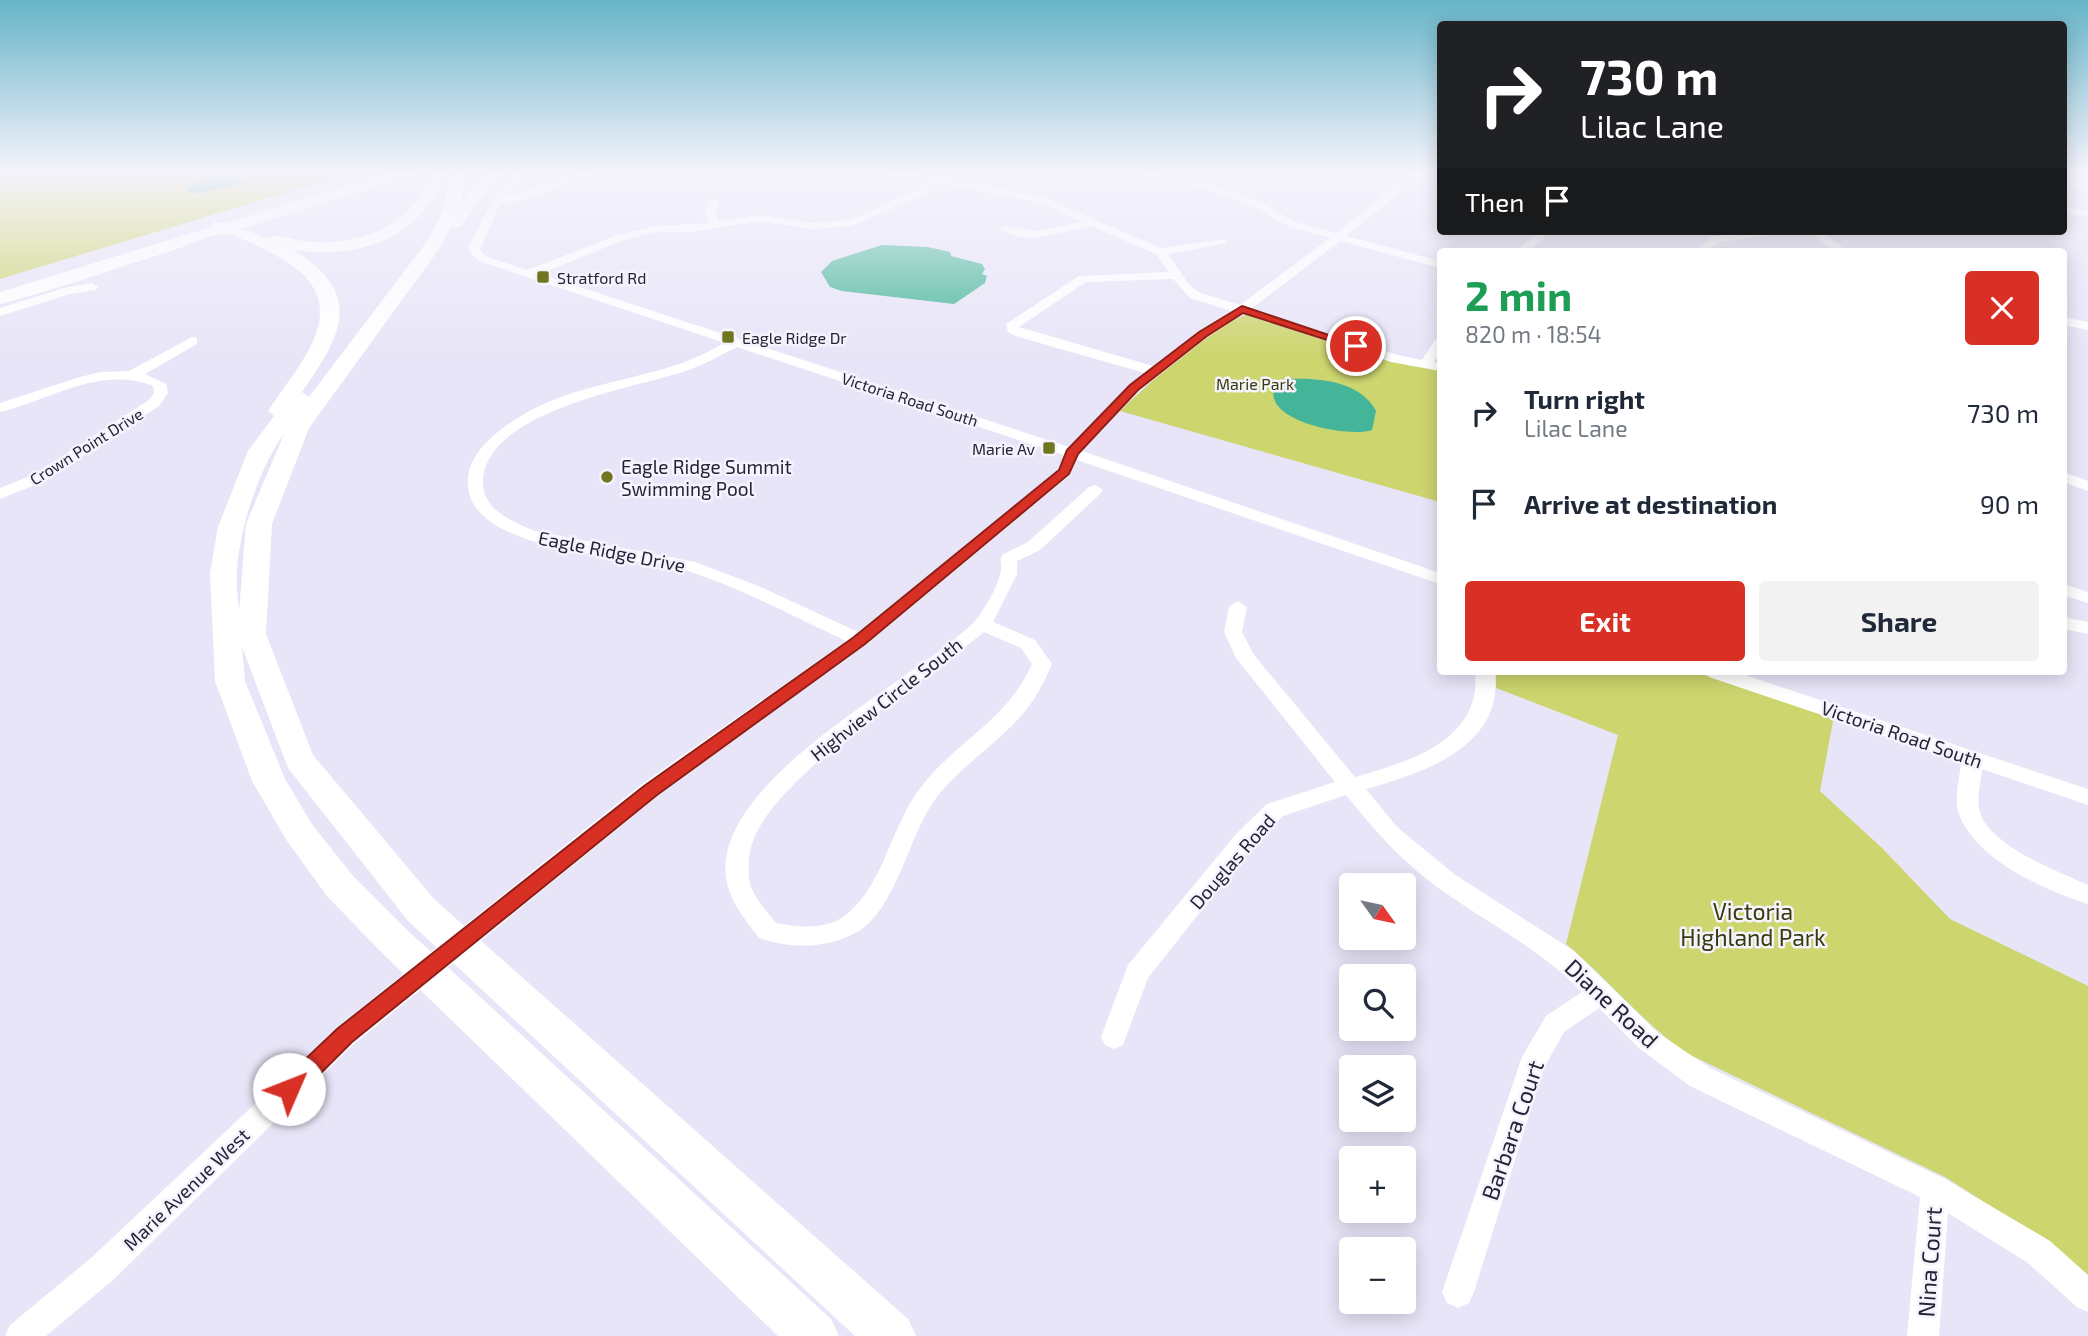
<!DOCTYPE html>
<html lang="en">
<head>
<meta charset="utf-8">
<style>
  body { margin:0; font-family:"Exo 2",sans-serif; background:#f2f2f3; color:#1f2937; height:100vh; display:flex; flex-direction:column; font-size:26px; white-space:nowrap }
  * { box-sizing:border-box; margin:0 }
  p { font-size:23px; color:#747a83 }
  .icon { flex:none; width:38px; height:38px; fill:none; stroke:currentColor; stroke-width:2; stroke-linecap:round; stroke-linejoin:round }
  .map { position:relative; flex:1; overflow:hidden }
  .details { position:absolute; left:1437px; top:248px; width:630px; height:427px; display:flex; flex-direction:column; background:#fff; border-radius:7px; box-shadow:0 4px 18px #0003 }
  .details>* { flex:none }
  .guide { position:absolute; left:1437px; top:21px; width:630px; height:214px; border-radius:7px; box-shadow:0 4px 18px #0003; background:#202124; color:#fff; overflow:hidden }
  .needle { width:46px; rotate:123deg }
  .tools { position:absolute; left:1339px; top:873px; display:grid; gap:14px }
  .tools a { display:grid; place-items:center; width:77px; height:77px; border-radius:7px; background:#fff; box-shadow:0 4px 18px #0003; font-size:35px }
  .pin { position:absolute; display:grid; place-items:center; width:60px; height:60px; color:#fff; margin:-30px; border:4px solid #fff; border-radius:50%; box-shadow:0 2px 7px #0007 }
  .me { position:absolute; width:77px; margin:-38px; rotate:46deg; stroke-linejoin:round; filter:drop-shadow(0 0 5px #0008) }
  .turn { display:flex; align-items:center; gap:24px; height:147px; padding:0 28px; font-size:32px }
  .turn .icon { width:91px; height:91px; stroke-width:2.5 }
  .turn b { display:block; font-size:49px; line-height:60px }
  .then { display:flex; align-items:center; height:66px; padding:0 28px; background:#0003; gap:14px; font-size:26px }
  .round { display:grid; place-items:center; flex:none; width:74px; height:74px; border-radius:7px; background:#f2f2f3 }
  .headline { display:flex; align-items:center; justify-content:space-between; height:119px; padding:0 28px }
  h1 { font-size:42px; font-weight:700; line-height:52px; color:#1e9e55 }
  .primary-button { display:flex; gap:14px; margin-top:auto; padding:14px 28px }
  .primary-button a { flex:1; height:80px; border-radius:7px; background:#d93025; color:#fff; font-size:28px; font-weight:700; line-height:80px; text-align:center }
  .primary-button a+a { background:#f2f2f3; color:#1f2937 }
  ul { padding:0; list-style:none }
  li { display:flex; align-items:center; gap:21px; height:91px; padding:0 28px }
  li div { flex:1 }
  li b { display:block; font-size:26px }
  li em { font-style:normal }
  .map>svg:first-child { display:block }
  .green { fill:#ccd56e }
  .water { fill:#44b598 }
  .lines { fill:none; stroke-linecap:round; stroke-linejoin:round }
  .minor { fill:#fff; fill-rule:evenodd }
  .major { fill:#fff; fill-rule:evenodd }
  .highway { fill:#fff; fill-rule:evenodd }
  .route { fill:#d93025; stroke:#8d1f18; stroke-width:2 }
  .poi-dot { fill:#70761f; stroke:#f5f3fd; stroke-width:2.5 }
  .labels { text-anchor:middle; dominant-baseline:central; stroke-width:5; stroke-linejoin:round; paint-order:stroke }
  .far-poi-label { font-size:16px; fill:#272335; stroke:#f5f3fd; text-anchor:start }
  .far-park-label { font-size:16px; fill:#383b0b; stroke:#f5f3fd }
  .far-street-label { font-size:16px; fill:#272335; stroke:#f5f3fd }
  .poi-label { font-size:19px; fill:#272335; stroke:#f5f3fd; text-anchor:start }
  .street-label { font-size:19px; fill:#272335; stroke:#f5f3fd }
  .near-park-label { font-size:23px; fill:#383b0b; stroke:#f5f3fd }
  .near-street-label { font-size:23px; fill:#272335; stroke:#f5f3fd }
</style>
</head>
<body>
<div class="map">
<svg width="2088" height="1336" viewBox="0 0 2088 1336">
  <rect width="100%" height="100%" fill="#e8e5f8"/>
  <!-- green -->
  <g class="green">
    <path d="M0 170H361L0 279Z"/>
    <path d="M1250 314 1408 365 1440 370V502L1120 411C1145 387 1218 320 1250 314Z"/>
    <path d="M1496 672H1694L1834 716 1820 791 1882 848 1950 919 2088 986V1277L2029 1231 1945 1177 1686 1053C1642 1022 1608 979 1566 944L1618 735 1496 688Z"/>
  </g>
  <!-- water -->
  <g class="water">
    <path d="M223 170 233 171 231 178 245 183 199 193 187 192 189 187 202 180 205 174Z"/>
    <path d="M882 245 928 247 950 252 951 256 982 264 985 269 982 274 987 276 985 283 954 304 842 291 830 287 821 272 832 261Z"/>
    <path d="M1290 379C1319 378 1360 381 1376 411L1372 430C1349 438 1265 422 1274 389Z"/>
  </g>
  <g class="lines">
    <!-- minor -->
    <g class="minor">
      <path d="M518 170H529L504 197 592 170H606L527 199 500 204 480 250 487 257 528 270 617 235 656 226 710 223 705 214 709 202 714 199 719 202 715 214 719 221 761 215 812 223 849 220 920 189 930 182 864 170H887L973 182 1047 199 1161 248 1227 239V243L1168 254 1188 283 1198 292 1240 305 1330 238 1288 226 1256 208 1217 192 1121 170H1138L1224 188 1264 204 1296 222 1336 233 1416 170H1427L1346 236 1440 261V268L1340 241 1251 309 1398 355 1422 360 1435 340 1440 339V352L1434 362 1440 363V371L1391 362 1243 314 1208 337 1139 391 1082 451 1440 573V584L1077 460 1070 475 867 644 658 796 354 1044 113 1280 46 1336H5L10 1325 91 1258 336 1028 642 784 846 641C792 616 738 586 681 569 632 555 461 554 468 478 470 451 499 429 521 416 568 387 625 382 676 365 693 360 709 351 725 343L479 261 470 253 468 247 496 195ZM940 183 1040 203 1082 222 1037 231 1003 226 998 229 1014 236 1037 238 1091 226 1156 254 1169 272 1079 276 1006 324 1008 332 1015 336 1145 373 1129 385 1069 447 540 274 624 240 656 232H692L761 221 812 229 851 226 928 193ZM1173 279 1190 298 1231 311 1198 331 1153 366 1019 327 1086 282ZM737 347 1064 455 1058 470 858 632 761 587 695 562 535 531C511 521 480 509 483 478 490 411 632 388 683 372 702 366 719 356 737 347Z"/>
      <path d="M1297 170H1308L1303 173Z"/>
      <path d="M2063 207 2088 211V217L2063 213Z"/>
      <path d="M1539 231H1551L1529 252H1516Z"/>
      <path d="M1752 231H1782L1777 234 1719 242 1706 252H1693L1712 237Z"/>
      <path d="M1809 231H1821L1848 252H1835Z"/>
      <path d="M92 283 98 287 96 290 70 294 0 316V308L64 288Z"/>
      <path d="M2063 317 2088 322V330L2063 325Z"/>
      <path d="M192 337 197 338V344L145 374 166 384 168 393 159 406 45 481 0 499V488L33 475 149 400 154 393 153 386C100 365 50 400 0 412V403L80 377 101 372 129 371Z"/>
      <path d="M2063 472 2088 481V491L2063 482Z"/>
      <path d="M1095 485 1103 490 1101 493 1040 550 1017 561V574L993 622 1035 640 1052 664C1045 680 1037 696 1026 710 998 745 957 767 932 804 909 838 894 912 857 932 827 949 791 949 759 938 746 921 729 900 726 878 713 779 914 682 974 622 984 611 999 585 1001 570 1002 564 999 562 1002 555L1028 542 1089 487ZM984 632 1021 648 1032 664C1006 723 951 743 916 794 890 831 882 889 843 917 824 930 796 927 776 923 765 909 750 894 749 877 748 868 749 853 752 844 771 779 928 678 984 632Z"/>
      <path d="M2063 584 2088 592V603L2063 595Z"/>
      <path d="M1238 601 1247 607 1242 632 1254 655 1355 777C1408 762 1482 741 1475 672H1495C1504 747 1423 773 1366 789L1397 827 1454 874 1574 951 1658 1033 1710 1068 1945 1179 2050 1241 2088 1275V1312L2077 1307 2028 1263 1948 1213 1939 1336H1907L1920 1197 1690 1086 1640 1049 1599 1008 1564 1032 1543 1070 1474 1292 1469 1303 1458 1308 1447 1303 1442 1292 1522 1057 1546 1016 1582 992C1540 949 1489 924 1440 889 1403 863 1374 830 1346 795L1283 816 1253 845 1148 978 1123 1045 1114 1049 1105 1045 1101 1037 1128 965 1237 833 1267 804 1335 782 1236 658 1224 632 1229 607Z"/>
      <path d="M2063 617 2088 622V634L2063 629Z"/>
      <path d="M1706 672H1736L2088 789V805L1982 769C1981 781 1977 796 1979 808 1985 845 2058 871 2088 885V904C2044 890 1973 859 1958 811 1954 798 1960 776 1961 762L1709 677Z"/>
    </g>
    <!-- major -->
    <path class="major" d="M2063 173 2088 183V192L2063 182Z"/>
    <!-- highway -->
    <path class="highway" d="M398 170H421L418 173 241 229 268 238C277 232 292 240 304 241 340 246 386 236 411 208 421 198 427 183 433 170H448C421 239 363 259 293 250 365 293 342 335 302 392L309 397 428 240 444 208 452 170H467L461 203 478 180 489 170H506L489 186 461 227H451L442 245 309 428 272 524 266 634 313 755 435 900 908 1319 916 1336H855L409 922 288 768 242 647 245 681 285 779 311 823 353 876 405 928 831 1319 839 1336H778L379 950 327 896 287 841 252 781 215 681 210 573 218 527 248 451 274 416 268 411C302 360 357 305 284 260 271 252 239 235 225 234 213 233 186 246 174 250 116 268 59 289 0 304V292L211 227 213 222 226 223ZM284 434 246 524 239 611C238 598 236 585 237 572 239 529 259 468 284 434Z"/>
  </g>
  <!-- sky -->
  <linearGradient id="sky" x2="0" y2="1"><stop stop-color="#66b4c8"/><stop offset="0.48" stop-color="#f5f3fc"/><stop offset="1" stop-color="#f5f3fc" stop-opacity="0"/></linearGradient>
  <rect width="2088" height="357" fill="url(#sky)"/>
  <!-- route -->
  <path class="route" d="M1242 306 1362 346 1352 348 1243 313 1207 336 1138 390 1078 454 1069 474 865 644 657 795 352 1042 297 1097 289 1100 281 1097 277 1089 281 1082 337 1029 644 786 854 637 1059 470 1067 450 1130 385 1199 332Z"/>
  <!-- markers -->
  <g class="poi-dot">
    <rect x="536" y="270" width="14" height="14" rx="3.5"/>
    <rect x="721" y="330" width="14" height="14" rx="3.5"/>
    <rect x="1042" y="441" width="14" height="14" rx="3.5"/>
    <circle cx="607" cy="477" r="7"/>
  </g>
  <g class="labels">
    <!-- far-poi labels -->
    <g class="far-poi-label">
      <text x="557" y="277">Stratford Rd</text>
      <text x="742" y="337">Eagle Ridge Dr</text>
      <text x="1035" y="448" text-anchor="end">Marie Av</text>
    </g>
    <!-- far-park labels -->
    <g class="far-park-label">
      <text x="1255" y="383">Marie Park</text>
    </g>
    <!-- far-street labels -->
    <g class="far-street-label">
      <text transform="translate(910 399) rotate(18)">Victoria Road South</text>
      <text transform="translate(86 446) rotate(-32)">Crown Point Drive</text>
    </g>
    <!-- poi labels -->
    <g class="poi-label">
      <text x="621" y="466">Eagle Ridge Summit<tspan x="621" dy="22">Swimming Pool</tspan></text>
    </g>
    <!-- street labels -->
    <g class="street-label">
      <text transform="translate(612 551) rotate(11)">Eagle Ridge Drive</text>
      <text transform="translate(886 699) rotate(-38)">Highview Circle South</text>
      <text transform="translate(1902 734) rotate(19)">Victoria Road South</text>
      <text transform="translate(1232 861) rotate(-49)">Douglas Road</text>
      <text transform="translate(186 1189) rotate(-44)">Marie Avenue West</text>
    </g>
    <!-- near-park labels -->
    <g class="near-park-label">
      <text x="1753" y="911">Victoria<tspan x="1753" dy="26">Highland Park</tspan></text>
    </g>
    <!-- near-street labels -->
    <g class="near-street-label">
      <text transform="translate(1612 1003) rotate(43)">Diane Road</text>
      <text transform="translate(1512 1130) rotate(-71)">Barbara Court</text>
      <text transform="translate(1929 1262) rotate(-86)">Nina Court</text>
    </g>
  </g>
</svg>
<div class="tools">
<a><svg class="needle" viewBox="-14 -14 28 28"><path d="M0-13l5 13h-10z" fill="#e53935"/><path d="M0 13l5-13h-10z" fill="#747a83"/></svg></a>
<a><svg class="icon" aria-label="search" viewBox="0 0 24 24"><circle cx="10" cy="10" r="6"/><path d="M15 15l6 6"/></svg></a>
<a><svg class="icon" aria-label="layers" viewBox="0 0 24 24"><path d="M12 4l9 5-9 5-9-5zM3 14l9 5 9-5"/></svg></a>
<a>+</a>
<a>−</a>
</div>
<div class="pin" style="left:1356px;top:346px;background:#d93025"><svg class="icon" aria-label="arrive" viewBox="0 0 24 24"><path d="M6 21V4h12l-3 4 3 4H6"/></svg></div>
<svg class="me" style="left:289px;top:1089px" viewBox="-20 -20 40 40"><circle r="19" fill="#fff"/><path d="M0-13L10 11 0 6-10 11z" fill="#d93025"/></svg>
<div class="guide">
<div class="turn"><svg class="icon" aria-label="right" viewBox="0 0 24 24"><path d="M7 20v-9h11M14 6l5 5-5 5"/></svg><div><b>730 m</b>Lilac Lane</div></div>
<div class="then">Then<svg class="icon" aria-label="arrive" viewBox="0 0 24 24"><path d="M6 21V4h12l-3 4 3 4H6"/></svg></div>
</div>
<section class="details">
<div class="headline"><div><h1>2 min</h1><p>820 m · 18:54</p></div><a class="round" style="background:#d93025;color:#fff"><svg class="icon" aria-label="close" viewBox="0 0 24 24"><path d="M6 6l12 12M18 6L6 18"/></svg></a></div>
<ul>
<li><svg class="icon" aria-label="right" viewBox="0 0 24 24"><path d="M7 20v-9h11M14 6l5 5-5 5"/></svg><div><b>Turn right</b><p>Lilac Lane</p></div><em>730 m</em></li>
<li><svg class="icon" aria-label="arrive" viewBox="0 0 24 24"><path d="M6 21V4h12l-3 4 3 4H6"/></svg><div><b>Arrive at destination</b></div><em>90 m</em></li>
</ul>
<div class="primary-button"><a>Exit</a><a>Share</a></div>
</section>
</div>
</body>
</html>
